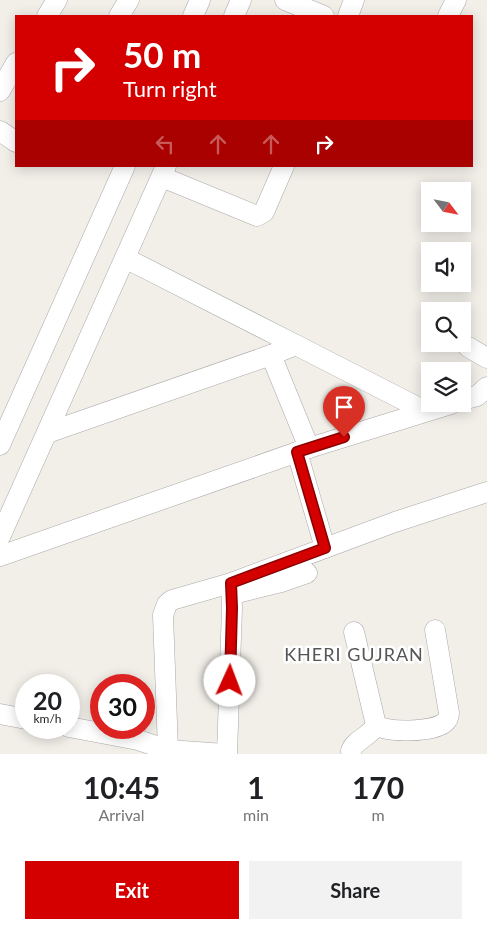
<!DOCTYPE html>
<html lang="en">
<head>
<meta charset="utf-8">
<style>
  body { margin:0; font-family:Lato,sans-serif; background:#f2f2f2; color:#202124; height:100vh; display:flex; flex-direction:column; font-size:19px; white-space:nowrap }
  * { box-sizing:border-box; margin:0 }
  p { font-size:16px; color:#757577 }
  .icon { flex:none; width:28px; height:28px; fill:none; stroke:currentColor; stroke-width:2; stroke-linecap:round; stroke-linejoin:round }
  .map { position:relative; height:754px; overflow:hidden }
  .panel { display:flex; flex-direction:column; background:#fff; flex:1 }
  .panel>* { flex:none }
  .top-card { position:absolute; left:15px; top:15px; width:458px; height:152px; border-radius:0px; box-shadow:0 2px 12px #0003; background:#d40000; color:#fff; overflow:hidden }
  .needle { width:32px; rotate:122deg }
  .fabs { position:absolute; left:421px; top:182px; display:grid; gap:10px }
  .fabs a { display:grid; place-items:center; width:50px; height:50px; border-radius:0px; background:#fff; box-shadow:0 2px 12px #0003; font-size:25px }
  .speed { position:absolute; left:15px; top:674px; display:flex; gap:10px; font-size:25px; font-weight:700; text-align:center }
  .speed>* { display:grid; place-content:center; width:65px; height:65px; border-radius:50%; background:#fff; box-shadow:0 2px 12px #0003; line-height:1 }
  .speed small { font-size:12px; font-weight:400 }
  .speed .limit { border:8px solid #d22; background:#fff; color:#111 }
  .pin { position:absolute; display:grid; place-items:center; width:42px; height:42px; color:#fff; margin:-51px -21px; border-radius:50% 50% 50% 0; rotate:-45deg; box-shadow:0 0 5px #0007 }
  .pin .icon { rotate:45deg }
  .me { position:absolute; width:55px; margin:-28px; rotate:2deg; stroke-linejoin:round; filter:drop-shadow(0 0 4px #0008) }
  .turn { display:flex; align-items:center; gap:18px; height:105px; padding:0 25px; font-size:22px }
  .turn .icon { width:65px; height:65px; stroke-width:2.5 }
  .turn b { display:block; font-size:35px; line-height:42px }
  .lanes { display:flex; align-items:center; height:48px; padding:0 25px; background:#0003; justify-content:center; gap:25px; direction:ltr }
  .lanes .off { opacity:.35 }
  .eta { display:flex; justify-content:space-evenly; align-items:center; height:85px; text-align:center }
  .eta b { font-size:30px; font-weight:700; line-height:35px }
  .action { display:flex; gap:10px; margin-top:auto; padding:10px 25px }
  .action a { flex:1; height:58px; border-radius:0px; background:#d40000; color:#fff; font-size:20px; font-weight:700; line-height:58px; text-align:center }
  .action a+a { background:#f2f2f2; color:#202124 }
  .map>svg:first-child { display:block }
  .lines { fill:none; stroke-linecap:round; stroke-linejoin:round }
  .minor-casing { stroke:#a9a9a9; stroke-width:21 }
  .minor { stroke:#fff; stroke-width:20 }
  .route-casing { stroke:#8a0000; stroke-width:12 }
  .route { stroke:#d40000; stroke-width:9 }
  .labels { text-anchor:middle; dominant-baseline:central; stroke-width:5; stroke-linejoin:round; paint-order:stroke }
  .quarter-label { font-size:18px; letter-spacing:1px; fill:#555; stroke:#fff }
</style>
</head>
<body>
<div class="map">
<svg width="487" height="754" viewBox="0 0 487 754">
  <rect width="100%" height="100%" fill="#f2efe9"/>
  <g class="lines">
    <defs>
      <g id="minor">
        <path d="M285 0 324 16"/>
        <path d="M47 16 57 0"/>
        <path d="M119 16 129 0"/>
        <path d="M193 16 200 0"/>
        <path d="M234 16 241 0"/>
        <path d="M348 16 354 0"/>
        <path d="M448 16 456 0"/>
        <path d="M0 91 16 63"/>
        <path d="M0 131 16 142"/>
        <path d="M162 177 257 216 264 212 284 166"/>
        <path d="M125 258 296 345"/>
        <path d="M468 347 487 358"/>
        <path d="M271 355 309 448"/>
        <path d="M462 400 477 396 487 387"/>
        <path d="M47 433 271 355 296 345 425 411"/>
        <path d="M0 445 125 166"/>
        <path d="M297 452 325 548"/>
        <path d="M0 537 166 166"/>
        <path d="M0 556 309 448 451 404"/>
        <path d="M233 594 281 582 307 573"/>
        <path d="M0 714 26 719"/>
        <path d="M376 725C389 733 432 732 444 723 448 720 449 717 449 713L435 630"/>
        <path d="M69 727 138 740 168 750 225 754"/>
        <path d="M168 750 163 615 167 604 172 600 231 583 395 522 487 492"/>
        <path d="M351 751C354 740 370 737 376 725L354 632"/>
        <path d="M227 754 232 608 231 583"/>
      </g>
    </defs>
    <!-- minor casing -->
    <use href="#minor" class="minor-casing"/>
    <!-- minor -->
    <use href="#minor" class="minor"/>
  </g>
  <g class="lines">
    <defs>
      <path id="route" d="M230 681 232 608 231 583 325 548 297 452 344 437"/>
    </defs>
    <!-- route casing -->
    <use href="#route" class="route-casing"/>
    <!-- route -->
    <use href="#route" class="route"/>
  </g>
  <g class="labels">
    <!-- quarter labels -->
    <g class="quarter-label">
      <text x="354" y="654">KHERI GUJRAN</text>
    </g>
  </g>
</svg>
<div class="fabs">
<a><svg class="needle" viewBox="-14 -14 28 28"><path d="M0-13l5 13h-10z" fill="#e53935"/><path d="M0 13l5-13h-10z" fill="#757577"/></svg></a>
<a><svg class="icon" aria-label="sound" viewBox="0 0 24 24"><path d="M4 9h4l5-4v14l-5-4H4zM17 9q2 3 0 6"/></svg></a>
<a><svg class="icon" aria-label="search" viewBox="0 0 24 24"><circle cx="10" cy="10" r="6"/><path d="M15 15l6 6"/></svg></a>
<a><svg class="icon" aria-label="layers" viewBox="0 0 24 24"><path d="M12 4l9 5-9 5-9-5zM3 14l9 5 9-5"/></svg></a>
</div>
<div class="speed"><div>20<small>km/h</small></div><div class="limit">30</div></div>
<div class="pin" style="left:344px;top:437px;background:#d93025"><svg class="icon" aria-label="arrive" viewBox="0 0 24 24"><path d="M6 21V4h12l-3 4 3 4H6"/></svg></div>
<svg class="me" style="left:230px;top:681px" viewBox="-20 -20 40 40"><circle r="19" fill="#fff"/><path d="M0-13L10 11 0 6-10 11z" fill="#d40000"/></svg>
<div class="top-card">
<div class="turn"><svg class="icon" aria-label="right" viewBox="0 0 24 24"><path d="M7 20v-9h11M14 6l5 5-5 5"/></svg><div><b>50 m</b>Turn right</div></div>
<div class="lanes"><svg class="icon off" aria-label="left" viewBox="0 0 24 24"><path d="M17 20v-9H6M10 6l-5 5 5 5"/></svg><svg class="icon off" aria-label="ahead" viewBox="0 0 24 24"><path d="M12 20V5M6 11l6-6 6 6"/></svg><svg class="icon off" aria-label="ahead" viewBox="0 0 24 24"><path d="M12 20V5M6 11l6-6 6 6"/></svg><svg class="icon" aria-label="right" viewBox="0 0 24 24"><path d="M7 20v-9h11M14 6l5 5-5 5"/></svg></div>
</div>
</div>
<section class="panel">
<div class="eta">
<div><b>10:45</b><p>Arrival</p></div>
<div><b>1</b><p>min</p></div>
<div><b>170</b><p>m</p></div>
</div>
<div class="action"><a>Exit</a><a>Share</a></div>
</section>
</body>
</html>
